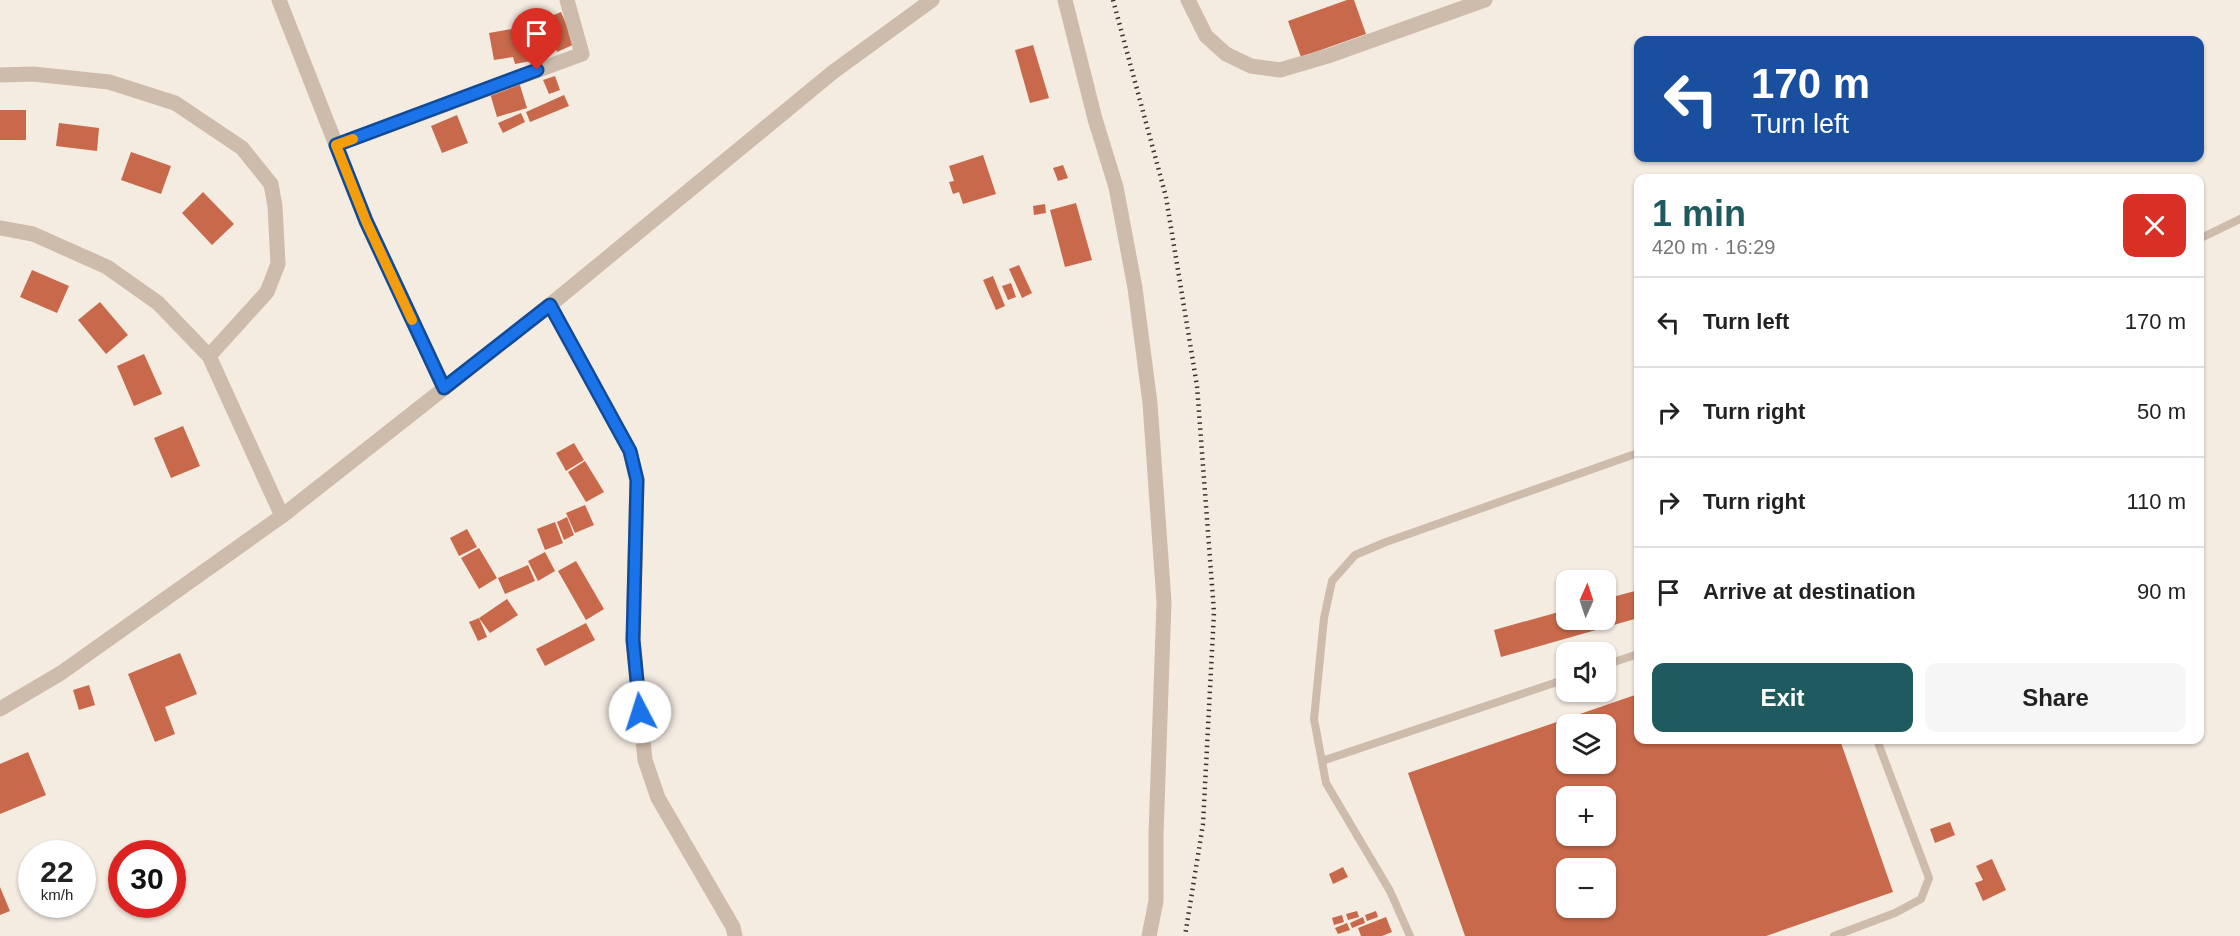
<!DOCTYPE html>
<html lang="en">
<head>
<meta charset="utf-8">
<style>
  body { margin:0; font-family:Helvetica,sans-serif; background:#f6f6f6; color:#222; height:100vh; display:flex; flex-direction:column; font-size:22px; white-space:nowrap }
  * { box-sizing:border-box; margin:0 }
  p { font-size:20px; color:#767676 }
  .icon { flex:none; width:33px; height:33px; fill:none; stroke:currentColor; stroke-width:2; stroke-linecap:round; stroke-linejoin:round }
  .map { position:relative; flex:1; overflow:hidden }
  .drawer { position:absolute; left:1634px; top:174px; width:570px; height:570px; display:flex; flex-direction:column; background:#fff; border-radius:12px; box-shadow:0 2px 4px #0004 }
  .drawer>* { flex:none }
  .banner { position:absolute; left:1634px; top:36px; width:570px; height:126px; border-radius:12px; box-shadow:0 2px 4px #0004; background:#1a4fa0; color:#fff; overflow:hidden }
  .needle { width:39px; rotate:3deg }
  .tools { position:absolute; left:1556px; top:570px; display:grid; gap:12px }
  .tools a { display:grid; place-items:center; width:60px; height:60px; border-radius:12px; background:#fff; box-shadow:0 2px 4px #0004; font-size:30px }
  .speed { position:absolute; left:18px; top:840px; display:flex; gap:12px; font-size:30px; font-weight:700; text-align:center }
  .speed>* { display:grid; place-content:center; width:78px; height:78px; border-radius:50%; background:#fff; box-shadow:0 2px 4px #0004; line-height:1 }
  .speed small { font-size:15px; font-weight:400 }
  .speed .limit { border:9px solid #d22; background:#fff; color:#111 }
  .pin { position:absolute; display:grid; place-items:center; width:51px; height:51px; color:#fff; margin:-62px -26px; border-radius:50% 50% 50% 0; rotate:-45deg; box-shadow:0 0 6px #0007 }
  .pin .icon { rotate:45deg }
  .me { position:absolute; width:66px; margin:-33px; rotate:355deg; stroke-linejoin:round; filter:drop-shadow(0 0 4px #0008) }
  .turn { display:flex; align-items:center; gap:21px; height:126px; padding:0 18px; font-size:27px }
  .turn .icon { width:78px; height:78px; stroke-width:2.5 }
  .turn b { display:block; font-size:42px; line-height:51px }
  .round { display:grid; place-items:center; flex:none; width:63px; height:63px; border-radius:12px; background:#f6f6f6 }
  .summary { display:flex; align-items:center; justify-content:space-between; height:102px; padding:0 18px }
  h1 { font-size:36px; font-weight:700; line-height:45px; color:#1f5a5e }
  .action { display:flex; gap:12px; margin-top:auto; padding:12px 18px }
  .action a { flex:1; height:69px; border-radius:12px; background:#1f5a5e; color:#fff; font-size:24px; font-weight:700; line-height:69px; text-align:center }
  .action a+a { background:#f6f6f6; color:#222 }
  ul { padding:0; list-style:none }
  li { display:flex; align-items:center; gap:18px; height:90px; padding:0 18px; border-top:2px solid #e0e0e0 }
  li div { flex:1 }
  li b { display:block; font-size:22px }
  li em { font-style:normal }
  .map>svg:first-child { display:block }
  .building { fill:#c8694b; fill-rule:evenodd }
  .lines { fill:none; stroke-linecap:round; stroke-linejoin:round }
  .service { stroke:#cdbbac; stroke-width:8 }
  .minor { stroke:#cdbbac; stroke-width:15 }
  .rail { stroke:#3b302b; stroke-width:4.5; stroke-dasharray:1.5 4.5; stroke-linecap:butt }
  .route-casing { stroke:#114b97; stroke-width:15 }
  .route { stroke:#1a73e8; stroke-width:10 }
  .slow { stroke:#f59e0b; stroke-width:10 }
</style>
</head>
<body>
<div class="map">
<svg width="2240" height="936" viewBox="0 0 2240 936">
  <rect width="100%" height="100%" fill="#f4ebe1"/>
  <!-- building -->
  <g class="building">
    <path d="M1347 0H1354L1366 34 1301 57 1288 21Z"/>
    <path d="M561 12 575 44 557 52 544 19Z"/>
    <path d="M529 26 536 60 515 64 513 57 494 60 489 33Z"/>
    <path d="M1033 45 1049 98 1030 103 1015 50Z"/>
    <path d="M555 76 560 90 549 94 543 80Z"/>
    <path d="M519 82 527 108 497 117 489 90Z"/>
    <path d="M564 95 569 106 530 122 526 112Z"/>
    <rect x="0" y="110" width="26" height="30"/>
    <path d="M521 113 525 122 503 133 498 123Z"/>
    <path d="M457 115 468 143 442 153 431 126Z"/>
    <path d="M59 123 99 128 97 151 56 146Z"/>
    <path d="M131 152 171 166 161 194 121 180Z"/>
    <path d="M983 155 996 194 963 204 959 192 953 194 949 182 954 181 949 166Z"/>
    <path d="M1063 165 1068 178 1058 181 1053 168Z"/>
    <path d="M203 192 234 224 212 245 182 213Z"/>
    <path d="M1076 203 1092 260 1065 267 1050 210Z"/>
    <path d="M1045 204 1046 213 1034 215 1033 206Z"/>
    <path d="M1019 265 1032 293 1022 298 1009 269Z"/>
    <path d="M32 270 69 286 57 313 20 297Z"/>
    <path d="M993 276 1005 306 996 310 983 280Z"/>
    <path d="M1011 283 1016 297 1008 300 1002 286Z"/>
    <path d="M100 302 128 335 106 354 78 320Z"/>
    <path d="M144 354 162 394 134 406 117 366Z"/>
    <path d="M183 426 200 466 171 478 154 438Z"/>
    <path d="M574 443 584 460 566 471 556 453Z"/>
    <path d="M585 461 604 492 586 502 568 472Z"/>
    <path d="M585 505 594 525 575 533 566 513Z"/>
    <path d="M567 517 574 535 564 540 557 522Z"/>
    <path d="M555 522 563 543 545 550 537 529Z"/>
    <path d="M467 529 477 547 459 556 450 538Z"/>
    <path d="M479 548 497 578 479 589 461 558Z"/>
    <path d="M545 552 555 571 538 581 528 561Z"/>
    <path d="M576 561 604 609 586 620 558 571Z"/>
    <path d="M528 565 535 581 505 594 498 578Z"/>
    <path d="M1635 591 1638 601V618L1501 657 1494 630 1566 610V620H1605V599Z"/>
    <path d="M507 599 518 615 490 633 479 618Z"/>
    <path d="M479 618 487 637 478 641 469 622Z"/>
    <path d="M586 623 595 640 545 666 536 649Z"/>
    <path d="M180 653 197 694 165 707 175 734 155 742 128 674Z"/>
    <path d="M89 685 95 705 79 710 73 690Z"/>
    <path d="M1638 694V740H1840L1893 892 1766 936H1465L1408 773ZM1566 724H1605V764H1566ZM1566 796H1605V836H1566ZM1566 868H1605V908H1566Z"/>
    <path d="M28 752 46 795 0 814V764Z"/>
    <path d="M1950 822 1955 835 1935 843 1930 829Z"/>
    <path d="M1992 859 2006 890 1983 901 1975 883 1983 880 1976 866Z"/>
    <path d="M1343 867 1348 877 1333 884 1329 874Z"/>
    <path d="M0 887 10 911 0 915Z"/>
    <path d="M1357 911 1359 917 1348 920 1346 914Z"/>
    <path d="M1376 911 1378 917 1367 921 1365 915Z"/>
    <path d="M1342 915 1344 922 1334 925 1332 918Z"/>
    <path d="M1363 917 1365 923 1352 928 1350 923Z"/>
    <path d="M1386 917 1392 932 1382 936H1361L1358 928Z"/>
    <path d="M1347 923 1350 930 1338 934 1335 928Z"/>
  </g>
  <g class="lines">
    <!-- service -->
    <g class="service">
      <path d="M2199 239 2240 219"/>
      <path d="M1605 665 1638 654"/>
      <path d="M1322 761 1566 679"/>
      <path d="M1410 936 1390 891 1326 783 1314 719 1324 618 1332 581 1355 555 1386 542 1638 453"/>
      <path d="M1834 936 1895 913 1921 899 1929 878 1877 740"/>
    </g>
    <!-- minor -->
    <g class="minor">
      <path d="M279 0 366 221 444 388"/>
      <path d="M1065 0 1095 119 1116 187 1135 288 1150 403 1164 602 1156 835V901L1149 936"/>
      <path d="M1188 0 1206 36 1226 54 1251 66 1280 70 1331 55 1485 0"/>
      <path d="M0 75 33 74 109 82 175 103 242 148 271 184 275 206 278 264 267 292 209 356"/>
      <path d="M336 145 582 54 567 0"/>
      <path d="M0 228 33 234 107 267 158 303 209 356 282 516"/>
      <path d="M550 305 630 451 637 480 633 640 645 760 658 798 733 927 735 936"/>
      <path d="M0 709 61 673 282 516 550 305 833 72 932 0"/>
    </g>
    <!-- rail -->
    <path class="rail" d="M1113 0 1166 197 1197 386 1214 612 1203 824 1185 936"/>
  </g>
  <g class="lines">
    <defs>
      <path id="route" d="M537 70 336 145 366 221 444 388 550 305 630 451 637 480 633 640 640 712"/>
    </defs>
    <!-- route casing -->
    <use href="#route" class="route-casing"/>
    <!-- route -->
    <use href="#route" class="route"/>
    <!-- slow -->
    <path class="slow" d="M353 139 336 145 366 221 412 320"/>
  </g>
</svg>
<div class="tools">
<a><svg class="needle" viewBox="-14 -14 28 28"><path d="M0-13l5 13h-10z" fill="#e53935"/><path d="M0 13l5-13h-10z" fill="#767676"/></svg></a>
<a><svg class="icon" aria-label="sound" viewBox="0 0 24 24"><path d="M4 9h4l5-4v14l-5-4H4zM17 9q2 3 0 6"/></svg></a>
<a><svg class="icon" aria-label="layers" viewBox="0 0 24 24"><path d="M12 4l9 5-9 5-9-5zM3 14l9 5 9-5"/></svg></a>
<a>+</a>
<a>−</a>
</div>
<div class="speed"><div>22<small>km/h</small></div><div class="limit">30</div></div>
<div class="pin" style="left:537px;top:70px;background:#d93025"><svg class="icon" aria-label="arrive" viewBox="0 0 24 24"><path d="M6 21V4h12l-3 4 3 4H6"/></svg></div>
<svg class="me" style="left:640px;top:712px" viewBox="-20 -20 40 40"><circle r="19" fill="#fff"/><path d="M0-13L10 11 0 6-10 11z" fill="#1a73e8"/></svg>
<div class="banner">
<div class="turn"><svg class="icon" aria-label="left" viewBox="0 0 24 24"><path d="M17 20v-9H6M10 6l-5 5 5 5"/></svg><div><b>170 m</b>Turn left</div></div>
</div>
<section class="drawer">
<div class="summary"><div><h1>1 min</h1><p>420 m · 16:29</p></div><a class="round" style="background:#d93025;color:#fff"><svg class="icon" aria-label="close" viewBox="0 0 24 24"><path d="M6 6l12 12M18 6L6 18"/></svg></a></div>
<ul>
<li><svg class="icon" aria-label="left" viewBox="0 0 24 24"><path d="M17 20v-9H6M10 6l-5 5 5 5"/></svg><div><b>Turn left</b></div><em>170 m</em></li>
<li><svg class="icon" aria-label="right" viewBox="0 0 24 24"><path d="M7 20v-9h11M14 6l5 5-5 5"/></svg><div><b>Turn right</b></div><em>50 m</em></li>
<li><svg class="icon" aria-label="right" viewBox="0 0 24 24"><path d="M7 20v-9h11M14 6l5 5-5 5"/></svg><div><b>Turn right</b></div><em>110 m</em></li>
<li><svg class="icon" aria-label="arrive" viewBox="0 0 24 24"><path d="M6 21V4h12l-3 4 3 4H6"/></svg><div><b>Arrive at destination</b></div><em>90 m</em></li>
</ul>
<div class="action"><a>Exit</a><a>Share</a></div>
</section>
</div>
</body>
</html>
